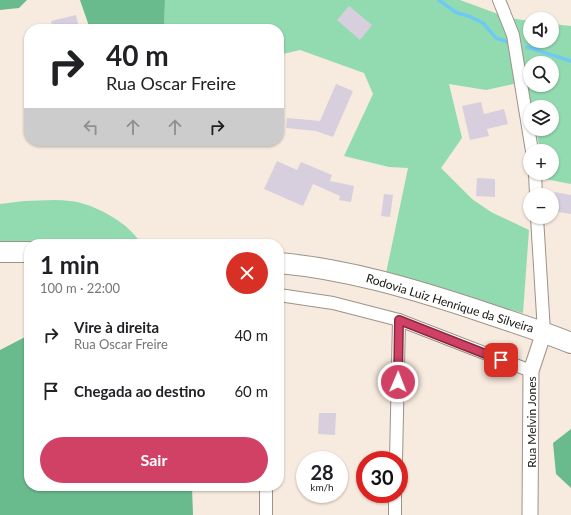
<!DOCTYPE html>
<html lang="pt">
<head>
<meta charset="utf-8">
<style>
  body { margin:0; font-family:Lato,sans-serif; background:#f2f2f2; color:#202124; height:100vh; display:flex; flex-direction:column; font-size:15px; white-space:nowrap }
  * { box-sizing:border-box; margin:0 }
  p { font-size:13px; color:#757577 }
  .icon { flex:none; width:22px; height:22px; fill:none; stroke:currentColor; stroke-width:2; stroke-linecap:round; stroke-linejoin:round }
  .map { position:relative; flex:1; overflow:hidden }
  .side { position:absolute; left:24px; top:239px; width:260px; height:252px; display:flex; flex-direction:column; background:#fff; border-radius:16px; box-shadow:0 1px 3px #0004 }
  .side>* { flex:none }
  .banner { position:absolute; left:24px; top:24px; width:260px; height:122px; border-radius:16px; box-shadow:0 1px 3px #0004; background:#fff; color:#202124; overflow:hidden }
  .tools { position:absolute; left:523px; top:12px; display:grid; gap:8px }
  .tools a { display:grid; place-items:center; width:36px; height:36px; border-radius:50%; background:#fff; box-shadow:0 1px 3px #0004; font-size:20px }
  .speed { position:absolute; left:296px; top:451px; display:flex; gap:8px; font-size:20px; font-weight:700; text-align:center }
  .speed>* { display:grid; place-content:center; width:52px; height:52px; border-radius:50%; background:#fff; box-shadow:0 1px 3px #0004; line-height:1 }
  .speed small { font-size:10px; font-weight:400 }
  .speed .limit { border:6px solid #d22; background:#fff; color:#111 }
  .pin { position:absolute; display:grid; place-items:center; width:34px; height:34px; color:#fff; margin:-17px; border-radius:8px; box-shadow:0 2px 6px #0006 }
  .me { position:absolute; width:44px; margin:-22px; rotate:1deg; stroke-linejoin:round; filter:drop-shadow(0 0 3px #0008) }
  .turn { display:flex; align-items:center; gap:14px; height:84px; padding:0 16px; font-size:18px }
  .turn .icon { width:52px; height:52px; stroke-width:2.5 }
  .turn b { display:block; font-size:28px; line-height:34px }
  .lanes { display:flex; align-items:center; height:38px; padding:0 16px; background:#0003; justify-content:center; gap:20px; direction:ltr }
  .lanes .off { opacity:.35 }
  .round { display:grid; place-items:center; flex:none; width:42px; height:42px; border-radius:21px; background:#f2f2f2 }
  .headline { display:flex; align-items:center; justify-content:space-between; height:68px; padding:0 16px }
  h1 { font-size:24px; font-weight:700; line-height:30px }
  .button { display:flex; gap:8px; margin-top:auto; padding:8px 16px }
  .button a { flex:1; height:46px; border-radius:24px; background:#d14165; color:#fff; font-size:16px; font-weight:700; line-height:46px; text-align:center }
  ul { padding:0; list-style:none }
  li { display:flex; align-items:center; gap:12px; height:56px; padding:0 16px }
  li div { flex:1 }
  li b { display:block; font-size:15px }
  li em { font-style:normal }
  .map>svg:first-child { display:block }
  .green { fill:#92dbb1; fill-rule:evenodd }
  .forest { fill:#69bb8e }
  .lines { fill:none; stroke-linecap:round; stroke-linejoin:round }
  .stream { stroke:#6ecaf2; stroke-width:3.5 }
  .building { fill:#d8cfde }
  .minor-casing { stroke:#9e9287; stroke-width:14 }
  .tertiary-casing { stroke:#9e9287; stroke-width:17 }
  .primary-casing { stroke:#9e9287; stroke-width:22 }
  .minor { stroke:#fff; stroke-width:12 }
  .tertiary { stroke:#fff; stroke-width:15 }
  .primary { stroke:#fff; stroke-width:20 }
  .route-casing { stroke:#882a42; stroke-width:10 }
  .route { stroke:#d14165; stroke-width:7 }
  .labels { text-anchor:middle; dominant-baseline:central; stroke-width:3.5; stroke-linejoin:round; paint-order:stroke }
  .street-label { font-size:12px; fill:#1b1712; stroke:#fff }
</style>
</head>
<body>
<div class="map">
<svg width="571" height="515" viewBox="0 0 571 515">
  <rect width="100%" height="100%" fill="#f7eade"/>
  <!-- green -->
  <g class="green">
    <path d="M165 0H460L509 18 530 21V41H552V24L571 26V184L545 179 544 173H552V151H540L536 129H552V107H530L523 82 486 90 449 84 462 138 441 168 472 199 491 212 529 230 523 313 385 278 408 168 389 167 344 156 373 94 364 73 300 50 279 55V29H164ZM530 63H552V85H530Z"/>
    <path d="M24 201C39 201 55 199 70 201 93 203 130 223 141 244H29L0 247V204Z"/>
  </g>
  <!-- forest -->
  <g class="forest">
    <path d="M0 0H27L19 8 0 10Z"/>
    <path d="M80 0H165L164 29H90Z"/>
    <path d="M29 335V486H192L193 515H0V350Z"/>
    <path d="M571 429V488L556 474 553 443Z"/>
  </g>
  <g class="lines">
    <!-- stream -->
    <g class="stream">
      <path d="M439 0 457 13 469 16 483 23 496 38 508 42"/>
      <path d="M527 47 571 61"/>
    </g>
  </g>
  <!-- building -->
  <g class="building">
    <path d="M349 6 372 25 360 40 337 20Z"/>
    <path d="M76 15 79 29H53L51 21Z"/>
    <path d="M336 84 353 91 333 137 316 131 286 128 287 118 320 121Z"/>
    <path d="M481 102 484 114 504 109 508 124 487 129 489 136 470 140 462 106Z"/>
    <path d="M277 161 297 170 301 162 332 175 330 181 354 186 351 202 339 200 340 196 313 184 303 206 264 189Z"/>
    <path d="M477 178 495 179V197L476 196Z"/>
    <path d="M555 192 571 195V214L552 211Z"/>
    <path d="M384 194 393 195 390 217 381 216Z"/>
    <path d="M319 413H336L335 435 318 434Z"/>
  </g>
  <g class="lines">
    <defs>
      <g id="minor">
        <path d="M499 0 513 35 532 151"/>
        <path d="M535 173 536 195"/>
        <path d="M537 217 544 332"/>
        <path d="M279 295 333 303 399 320 531 371"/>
        <path d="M396 460 399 320"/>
        <path d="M266 515V486"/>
        <path d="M395 515V494"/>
      </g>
      <path id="tertiary" d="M530 515 531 371 544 332"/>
      <g id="primary">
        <path d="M0 252H29"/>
        <path d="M279 263C346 269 410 288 474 309 506 320 539 330 571 343"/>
      </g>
    </defs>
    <!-- minor casing -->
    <use href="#minor" class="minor-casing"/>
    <!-- tertiary casing -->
    <use href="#tertiary" class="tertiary-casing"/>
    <!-- primary casing -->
    <use href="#primary" class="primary-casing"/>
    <!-- minor -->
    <use href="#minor" class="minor"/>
    <!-- tertiary -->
    <use href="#tertiary" class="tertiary"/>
    <!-- primary -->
    <use href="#primary" class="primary"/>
  </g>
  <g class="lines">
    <defs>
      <path id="route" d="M398 382 399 320 501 360"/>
    </defs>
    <!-- route casing -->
    <use href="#route" class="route-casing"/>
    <!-- route -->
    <use href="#route" class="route"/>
  </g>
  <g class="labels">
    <!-- street labels -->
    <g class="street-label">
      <text transform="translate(450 303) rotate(17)">Rodovia Luiz Henrique da Silveira</text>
      <text transform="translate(531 422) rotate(-90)">Rua Melvin Jones</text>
    </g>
  </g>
</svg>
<div class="tools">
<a><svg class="icon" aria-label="sound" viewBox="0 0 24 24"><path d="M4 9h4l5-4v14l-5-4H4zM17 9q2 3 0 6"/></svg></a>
<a><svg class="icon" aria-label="search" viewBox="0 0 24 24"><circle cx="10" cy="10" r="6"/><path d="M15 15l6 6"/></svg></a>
<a><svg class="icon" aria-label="layers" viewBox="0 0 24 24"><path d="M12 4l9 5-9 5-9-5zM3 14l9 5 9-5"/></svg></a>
<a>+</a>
<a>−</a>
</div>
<div class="speed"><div>28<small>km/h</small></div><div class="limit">30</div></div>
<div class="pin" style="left:501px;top:360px;background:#d93025"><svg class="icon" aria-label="arrive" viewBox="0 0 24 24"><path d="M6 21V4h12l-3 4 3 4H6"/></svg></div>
<svg class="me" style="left:398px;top:382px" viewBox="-20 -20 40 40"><circle r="17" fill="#d14165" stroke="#fff" stroke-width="3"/><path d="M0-11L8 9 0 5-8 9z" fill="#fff"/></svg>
<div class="banner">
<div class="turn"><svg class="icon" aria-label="right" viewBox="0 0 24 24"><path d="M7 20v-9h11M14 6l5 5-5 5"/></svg><div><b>40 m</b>Rua Oscar Freire</div></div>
<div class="lanes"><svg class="icon off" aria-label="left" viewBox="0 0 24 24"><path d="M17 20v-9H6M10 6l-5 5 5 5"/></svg><svg class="icon off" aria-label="ahead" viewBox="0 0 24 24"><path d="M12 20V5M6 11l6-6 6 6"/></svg><svg class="icon off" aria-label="ahead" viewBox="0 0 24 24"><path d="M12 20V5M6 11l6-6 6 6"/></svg><svg class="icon" aria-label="right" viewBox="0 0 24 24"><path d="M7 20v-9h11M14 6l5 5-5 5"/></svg></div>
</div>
<section class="side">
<div class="headline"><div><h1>1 min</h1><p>100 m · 22:00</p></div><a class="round" style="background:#d93025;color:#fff"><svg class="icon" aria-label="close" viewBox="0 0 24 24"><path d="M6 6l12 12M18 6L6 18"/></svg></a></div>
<ul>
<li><svg class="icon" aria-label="right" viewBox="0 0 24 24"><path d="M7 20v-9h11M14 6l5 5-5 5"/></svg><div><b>Vire à direita</b><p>Rua Oscar Freire</p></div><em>40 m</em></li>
<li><svg class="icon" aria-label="arrive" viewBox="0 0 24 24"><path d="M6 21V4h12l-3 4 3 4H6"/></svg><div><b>Chegada ao destino</b></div><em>60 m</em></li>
</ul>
<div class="button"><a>Sair</a></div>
</section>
</div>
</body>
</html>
